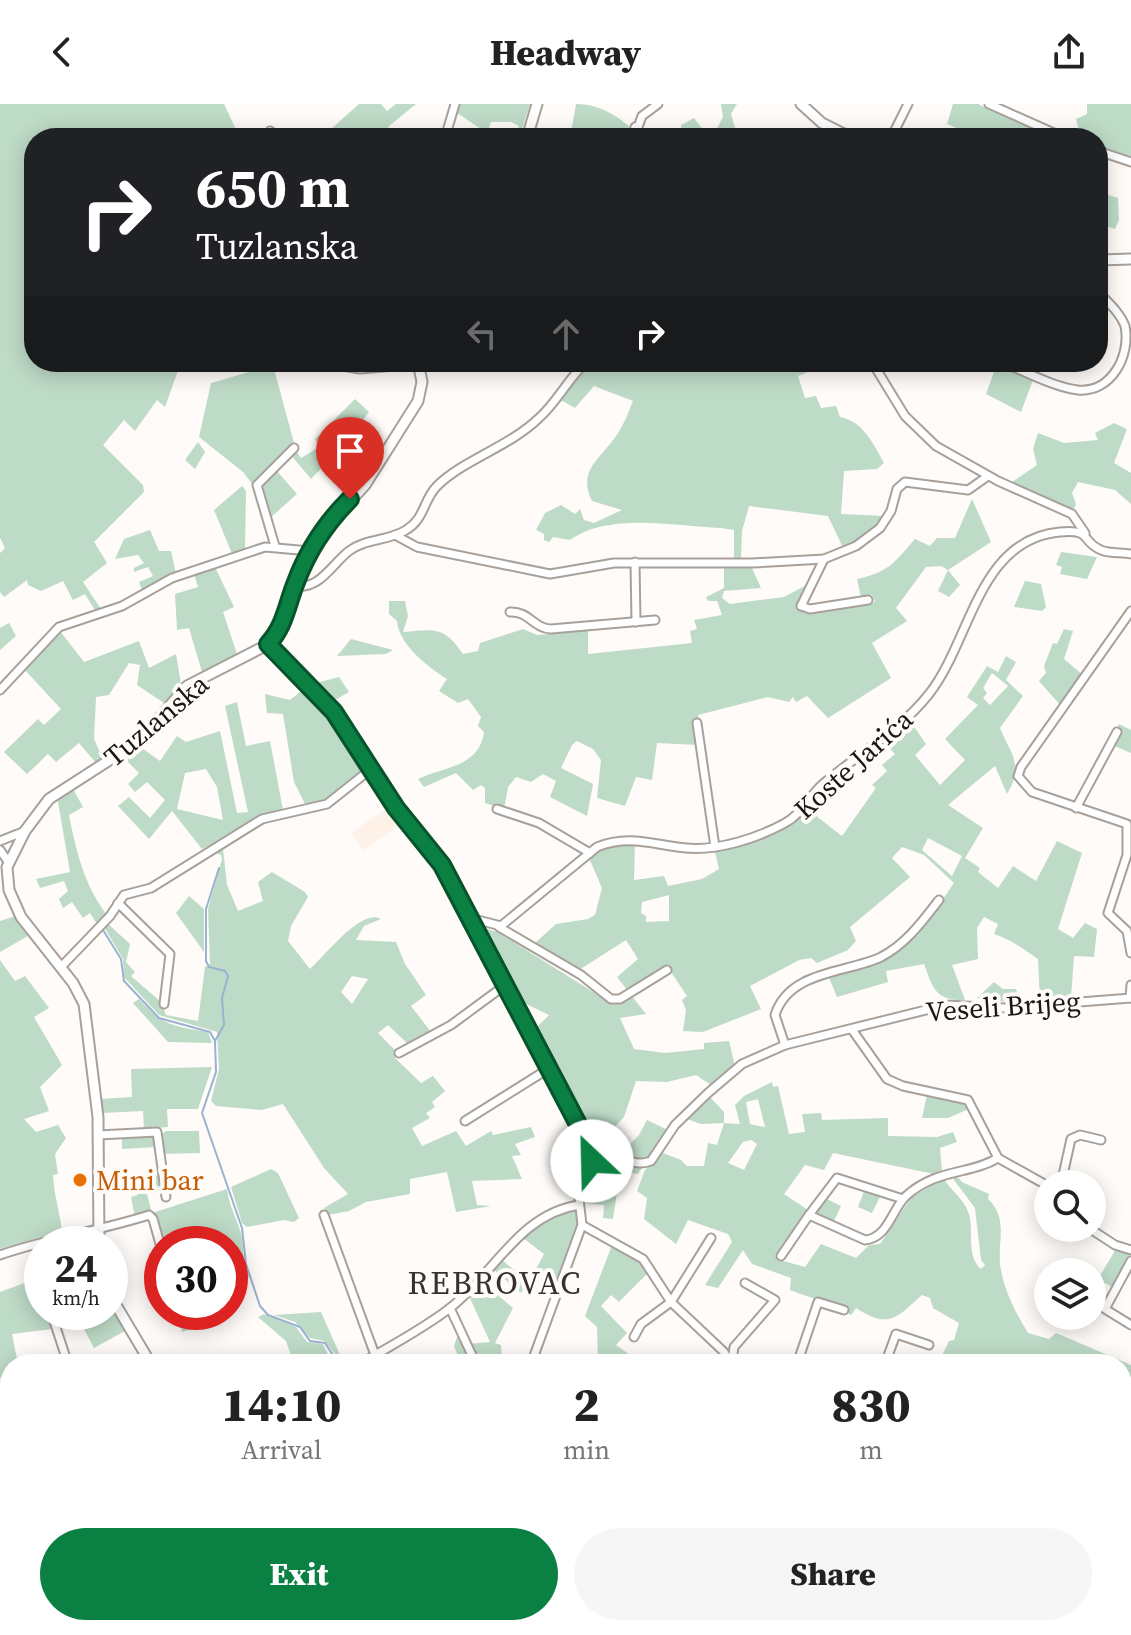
<!DOCTYPE html>
<html lang="en">
<head>
<meta charset="utf-8">
<style>
  body { margin:0; font-family:"Source Serif 4",serif; background:#f6f6f6; color:#222; height:100vh; display:flex; flex-direction:column; font-size:30px; white-space:nowrap }
  * { box-sizing:border-box; margin:0 }
  p { font-size:26px; color:#767676 }
  .icon { flex:none; width:44px; height:44px; fill:none; stroke:currentColor; stroke-width:2; stroke-linecap:round; stroke-linejoin:round }
  .map { position:relative; flex:1; overflow:hidden }
  .sheet { position:absolute; left:0px; top:1250px; width:1132px; height:282px; display:flex; flex-direction:column; background:#fff; border-radius:32px 32px 0 0; box-shadow:0 4px 20px #0003 }
  .sheet>* { flex:none }
  .banner { position:absolute; left:24px; top:24px; width:1084px; height:244px; border-radius:32px; box-shadow:0 4px 20px #0003; background:#202124; color:#fff; overflow:hidden }
  .buttons { position:absolute; left:1034px; top:1066px; display:grid; gap:16px }
  .buttons a { display:grid; place-items:center; width:72px; height:72px; border-radius:50%; background:#fff; box-shadow:0 4px 20px #0003; font-size:40px }
  .speed { position:absolute; left:24px; top:1122px; display:flex; gap:16px; font-size:40px; font-weight:700; text-align:center }
  .speed>* { display:grid; place-content:center; width:104px; height:104px; border-radius:50%; background:#fff; box-shadow:0 4px 20px #0003; line-height:1 }
  .speed small { font-size:20px; font-weight:400 }
  .speed .limit { border:12px solid #d22; background:#fff; color:#111 }
  .pin { position:absolute; display:grid; place-items:center; width:68px; height:68px; color:#fff; margin:-82px -34px; border-radius:50% 50% 50% 0; rotate:-45deg; box-shadow:0 0 8px #0007 }
  .pin .icon { rotate:45deg }
  .me { position:absolute; width:88px; margin:-44px; rotate:336deg; stroke-linejoin:round; filter:drop-shadow(0 0 6px #0008) }
  .turn { display:flex; align-items:center; gap:28px; height:168px; padding:0 40px; font-size:36px }
  .turn .icon { width:104px; height:104px; stroke-width:2.5 }
  .turn b { display:block; font-size:56px; line-height:68px }
  .lanes { display:flex; align-items:center; height:76px; padding:0 40px; background:#0003; justify-content:center; gap:40px; direction:ltr }
  .lanes .off { opacity:.35 }
  .eta { display:flex; justify-content:space-evenly; align-items:center; height:136px; text-align:center }
  .eta b { font-size:48px; font-weight:800; line-height:56px }
  .primary-button { display:flex; gap:16px; margin-top:auto; padding:16px 40px }
  .primary-button a { flex:1; height:92px; border-radius:48px; background:#0b8043; color:#fff; font-size:32px; font-weight:800; line-height:92px; text-align:center }
  .primary-button a+a { background:#f6f6f6; color:#222 }
  header { display:flex; justify-content:space-between; align-items:center; height:104px; padding:0 40px; background:#fff; font-size:36px; font-weight:800 }
  .map>svg:first-child { display:block }
  .built { fill:#fdf1e8 }
  .green { fill:#bedbc7; fill-rule:evenodd }
  .lines { fill:none; stroke-linecap:round; stroke-linejoin:round }
  .stream { stroke:#99b2d1; stroke-width:2 }
  .minor-casing { stroke:#a8a19b; stroke-width:11 }
  .tertiary-casing { stroke:#a8a19b; stroke-width:13 }
  .minor { stroke:#fff; stroke-width:7 }
  .tertiary { stroke:#fff; stroke-width:9 }
  .route-casing { stroke:#07532c; stroke-width:20 }
  .route { stroke:#0b8043; stroke-width:14 }
  .food-dot { fill:#e8710a; stroke:#fefbf8; stroke-width:3 }
  .labels { text-anchor:middle; dominant-baseline:central; stroke-width:8; stroke-linejoin:round; paint-order:stroke }
  .street-label { font-size:28px; fill:#1a1715; stroke:#fefbf8 }
  .food-label { font-size:28px; fill:#c56008; stroke:#fefbf8; text-anchor:start }
  .quarter-label { font-size:32px; letter-spacing:2px; fill:#37312d; stroke:#fefbf8 }
</style>
</head>
<body>
<header><svg class="icon" aria-label="back" viewBox="0 0 24 24"><path d="M15 5l-7 7 7 7"/></svg>Headway<svg class="icon" aria-label="share" viewBox="0 0 24 24"><path d="M12 15V3M7 8l5-5 5 5M5 13v7h14v-7"/></svg></header>
<div class="map">
<svg width="1131" height="1531" viewBox="0 0 1131 1531">
  <rect width="100%" height="100%" fill="#fefbf8"/>
  <!-- built -->
  <path class="built" d="M389 703 401 720 363 746 351 729Z"/>
  <!-- green -->
  <g class="green">
    <path d="M0 0H224L240 34H34V258H181L165 303 157 296 135 327 124 316 103 341 143 381 144 388 94 438 107 459 83 478 101 505 96 508 85 490 73 496 63 477 41 487 28 481 27 476 4 493 0 488V449L5 444 0 434Z"/>
    <path d="M359 0H381L387 7 396 0H416L388 23 397 34H343L331 25Z"/>
    <path d="M458 0H530L519 34H514L519 22 511 18H491L487 29 457 9Z"/>
    <path d="M576 0C598 0 615 10 631 24L630 34H570Z"/>
    <path d="M721 0H737L731 10 738 34H682L681 21 694 14 707 31 714 30 723 13Z"/>
    <path d="M953 0H978L1054 34H980L947 20Z"/>
    <path d="M1087 0H1131V53L1098 43V34H1081L1076 15 1087 10Z"/>
    <path d="M1098 88 1118 94 1119 116 1115 125 1098 120Z"/>
    <path d="M590 258H805L808 268 798 272 805 294 816 292 821 304 836 302 840 313C863 317 874 341 884 359L877 365 844 367 841 410 887 412 844 446 828 412 749 402 742 427 741 455H734V426L721 424C675 422 609 408 570 436L553 433 549 438 544 436V430L536 426 545 409 561 401 575 410 580 405 584 416 594 419 622 406 592 397C577 367 600 355 616 332 624 321 628 309 633 297L594 282 575 304 559 295 563 284Z"/>
    <path d="M997 260 1033 276 1021 308 986 290Z"/>
    <path d="M273 261 294 339 253 381 243 368 199 333 211 279Z"/>
    <path d="M355 295 369 308 333 356 331 354 311 375 291 351 296 347 301 354 319 343 315 335Z"/>
    <path d="M1114 319 1127 325 1114 359 1131 369V400L1115 386 1078 378 1072 389 1076 400 1073 407 1009 380 1037 361 1033 345 1038 329 1064 339 1098 336 1095 329Z"/>
    <path d="M198 338 205 348 195 365 185 356Z"/>
    <path d="M276 366 297 390 269 415 261 381Z"/>
    <path d="M242 382 246 387 245 447 233 452 214 406Z"/>
    <path d="M972 395 991 438 948 466 960 481 949 493 938 487 948 466 941 462 926 463 896 504 907 517 872 539 891 574 828 614 807 592 796 598 793 593 789 598 768 593 698 611 699 616 695 617 698 641 657 639 652 676 636 673 625 702 597 694 601 656 593 645 577 637 572 641 561 664 593 680 587 712 550 693 556 677 543 670 531 678 516 673 508 683 504 705 485 699V684L481 681 473 686 456 669 424 683 418 675C446 662 479 663 484 628L478 622 481 613 468 595 458 599 439 587 447 575C428 563 399 541 397 517L389 510V497H405L408 512 403 528C435 525 444 522 463 550L478 547 480 539 523 525 537 531 588 526V550L692 539 690 527 697 525 694 516 722 511 717 497H708L706 493 724 484V462H751L761 484 724 487 722 494 730 500 784 493 810 479 797 499 803 506 812 508 875 498 872 491 861 493 857 475C889 468 894 459 915 435L930 442 937 434H955Z"/>
    <path d="M150 426 159 447H171L176 470 142 486 139 478 153 472 148 463 134 468V464L144 459 138 451 115 455 124 435Z"/>
    <path d="M1061 448 1097 453 1087 475 1060 470 1062 463 1056 461Z"/>
    <path d="M215 463 234 503 223 508 237 550 202 568 189 524 177 526 175 490 198 483 194 470Z"/>
    <path d="M1025 477 1041 480 1046 503 1042 507 1014 503Z"/>
    <path d="M9 519 16 532 0 546V524Z"/>
    <path d="M1064 525 1073 527 1064 555 1083 571 1061 602 1039 577 1046 569 1044 562 1053 539 1057 540Z"/>
    <path d="M60 527 84 558 139 537 149 564 176 550 181 580 164 599 137 581 140 561 129 559 109 591 96 593 94 635 103 655 96 659 79 639 56 658 48 650 27 670 4 648 38 615 44 621 61 605 24 565Z"/>
    <path d="M351 535 393 546 386 550 337 552Z"/>
    <path d="M1006 552 1016 558 1006 576 1023 592 1000 624C1012 652 1024 662 1007 690L995 662 948 701 983 724 965 754 980 764 978 768 998 784 1013 762 1036 777 1057 737 1082 749 1058 825 1073 834 1085 819 1097 825 1094 853 1074 852 1071 894 1040 896 1038 855C1024 845 1010 835 994 830L998 820 984 813 977 824 978 855 952 861 965 896C936 897 933 885 924 860L886 867 888 878 837 893 828 871 881 856 918 831 954 779 924 751 902 743 892 754 910 773 850 823 856 837 848 846 817 859 811 854 799 856 750 882 761 905 703 928 683 927 686 906 682 896 687 892 667 862 628 887 617 873 638 855 626 836 579 866 534 840 556 820 588 815 595 811 602 784 589 754 607 742 635 738 634 776 664 772 668 782 702 775 719 765 714 744 790 721 806 704 842 732 876 684 872 681 887 667 882 661 895 650 885 639 910 617 926 640 915 651 940 681 965 656 945 635 978 601 967 593 987 562 998 568ZM992 569 1008 582 990 601 983 594 987 589 983 584ZM928 734 962 752 952 772 922 746ZM669 791V817L646 818V812L641 809 642 798Z"/>
    <path d="M339 573 349 588 330 599 312 580Z"/>
    <path d="M306 583 347 632 365 661C358 683 326 696 306 702L294 678 283 610 267 609 265 590 290 596Z"/>
    <path d="M237 598 246 642 270 637 283 706C252 711 231 733 202 745L172 707 149 735 118 702 129 693 150 714 165 696 147 678 135 688 128 680 139 669 124 654 139 642 160 657 177 632 186 638 220 627 237 709 248 708 225 602ZM206 665 217 683 223 716 177 705 185 669Z"/>
    <path d="M1119 620 1131 626V649L1112 641Z"/>
    <path d="M72 683 83 703 69 711C76 747 85 784 108 812L98 822 90 809 83 814 72 798 63 804 59 795 68 787 64 777 40 784 36 775 70 768 57 692Z"/>
    <path d="M217 745H223L227 781 238 807 263 797 258 778 272 768 305 788 308 793 291 822 288 837 310 865C326 851 361 804 381 815L364 822 356 836 396 838 405 860 426 891 411 902 431 928 408 940 388 921 378 929 397 948 395 954 421 979 433 972 445 987 432 998 435 1003 426 1009 430 1014 412 1024 422 1042 456 1027 466 1042 491 1027 493 1031 531 1023 535 1033 515 1040 521 1051 512 1052 522 1075 472 1077 477 1101 491 1102 456 1108 447 1068 410 1075V1090L366 1098 349 1107 328 1111 324 1104 348 1090 324 1064 283 1000 262 1006 216 1002 211 997 219 965 217 928 159 911 124 873 123 855 104 823 107 819 130 840 126 858 135 868 131 872 161 898 166 911 198 917 205 863 210 860 208 805 222 755 221 751 213 748ZM352 872 368 875 352 900 341 888Z"/>
    <path d="M189 792 204 805V848L176 809Z"/>
    <path d="M16 812 28 832 0 848V817Z"/>
    <path d="M480 823 497 828 611 899 631 891 646 910 620 914 634 945 665 949 704 945V939L729 937 735 962 711 981 696 971 667 978 636 977 624 1013 595 1045 584 1032 531 929 549 911 514 894 476 827Z"/>
    <path d="M0 856 15 877 25 872 49 904 34 913 62 961 40 983 49 1007 24 1015 36 1028 58 1021 66 1034 55 1050 58 1070 53 1071C54 1092 60 1108 62 1127L0 1145Z"/>
    <path d="M994 878 1003 885H1016L1021 900 977 894Z"/>
    <path d="M139 895C164 922 172 922 208 928L212 939 168 938 133 899Z"/>
    <path d="M212 963 198 1005H167L168 1023 144 1025 143 1007 102 1009 99 995 132 993 131 965Z"/>
    <path d="M772 978 773 983 778 982 789 1030 805 1028 802 1010 821 1009 822 1016 888 1014V1032L937 1033 953 1028 957 1038 940 1044 942 1067 934 1070 833 1049 824 1066 805 1061 784 1090 808 1106 776 1155 805 1163 821 1140 856 1154 869 1141 880 1140 911 1094 943 1074C951 1087 964 1094 969 1110 974 1127 966 1152 981 1165L985 1161 981 1156 975 1104 951 1072 955 1070 962 1078 989 1090 988 1095C1008 1114 998 1135 1000 1160 1003 1184 1015 1208 1028 1229L1049 1235 1056 1229 1131 1261V1291L1122 1288V1260H938L949 1237 954 1236 959 1219 933 1204 930 1194 922 1191C897 1213 890 1226 856 1204L851 1211C833 1198 813 1195 790 1186L791 1174 752 1160 743 1146 718 1184 705 1181 732 1138 728 1130 688 1116 676 1140 644 1115 647 1094 637 1087 645 1066 663 1049 681 1056 687 1062H704L708 1039 717 1041 724 1019 701 1020 684 1014 709 992 724 1008V1019L740 1020 735 1001 744 992ZM758 995 765 1023H764L750 1020 746 998ZM751 1036 757 1040 744 1066 728 1059 743 1038Z"/>
    <path d="M927 991 959 994 971 1004 948 1014H922Z"/>
    <path d="M647 1016 670 1027 661 1045 644 1059 620 1050 639 1031Z"/>
    <path d="M166 1027H199L200 1049 162 1050 161 1031Z"/>
    <path d="M153 1030 156 1043 122 1045V1032Z"/>
    <path d="M608 1054 642 1064 638 1070 632 1069 619 1075 613 1115 603 1114 604 1101 583 1099C580 1079 589 1062 608 1054Z"/>
    <path d="M271 1065 278 1069 299 1114 294 1118 284 1116 247 1123 242 1119 231 1083Z"/>
    <path d="M159 1071 162 1086 147 1090 152 1109 227 1085C229 1100 234 1109 239 1123 246 1141 240 1157 250 1173L230 1181V1140H201L207 1137 204 1126 162 1137 156 1115 135 1113 131 1093 138 1091 133 1075Z"/>
    <path d="M865 1085 881 1091 872 1109 858 1103Z"/>
    <path d="M823 1093 841 1102 833 1119 815 1111Z"/>
    <path d="M573 1105 579 1111 578 1123 556 1179 534 1169 544 1150 523 1134 539 1120Z"/>
    <path d="M612 1141 641 1157 649 1168 619 1198 611 1191 601 1202 627 1229 616 1241 643 1260H598L597 1223 585 1212Z"/>
    <path d="M1116 1145 1130 1150 1112 1183 1098 1175Z"/>
    <path d="M502 1156 527 1177 521 1189 494 1166Z"/>
    <path d="M38 1174 42 1208H47L52 1225 12 1230 18 1260H10V1302L0 1272V1188Z"/>
    <path d="M483 1179 513 1204 495 1239 501 1241 502 1256 478 1260 468 1240 490 1238 469 1192Z"/>
    <path d="M110 1203 125 1227 94 1244 84 1225 91 1221 85 1208H110Z"/>
    <path d="M177 1208H216L219 1217 182 1228Z"/>
    <path d="M321 1208 344 1260H333L337 1252 324 1237 310 1234 295 1218 274 1211Z"/>
    <path d="M264 1210 296 1223 307 1238 323 1240 330 1255 325 1260H294L286 1237 258 1213Z"/>
    <path d="M458 1230 473 1260H461L454 1242Z"/>
    <path d="M1122 1293 1131 1297V1428L1122 1420Z"/>
    <path d="M0 1390 10 1414V1443L0 1453Z"/>
    <path d="M1122 1429 1131 1437V1466L1122 1458Z"/>
    <path d="M45 1522H90L86 1531H42Z"/>
    <path d="M384 1522H420L419 1531H384Z"/>
    <path d="M621 1522H641L646 1526 655 1522H720L717 1531H649L645 1527 616 1531Z"/>
    <path d="M925 1522H1078V1527L1086 1531H924Z"/>
  </g>
  <g class="lines">
    <!-- stream -->
    <g class="stream">
      <path d="M219 764 206 805V857L209 863 225 867 228 872 222 894 224 921 215 937 216 968 202 1009 242 1124 246 1160 260 1202 268 1211 300 1223 310 1237 325 1239 335 1254 329 1260"/>
      <path d="M103 826 121 855 124 877 159 914 210 928 215 937"/>
      <path d="M1028 1251 1035 1258 1069 1260"/>
      <path d="M1122 1290 1131 1294"/>
      <path d="M0 1411 10 1427"/>
      <path d="M335 1522 348 1531"/>
      <path d="M38 1531 40 1522"/>
    </g>
    <defs>
      <g id="minor">
        <path d="M989 0 1065 34"/>
        <path d="M635 23 645 34"/>
        <path d="M270 27 278 34"/>
        <path d="M445 34 455 0"/>
        <path d="M634 34 642 12 658 0"/>
        <path d="M891 34 908 0"/>
        <path d="M1098 47 1131 58"/>
        <path d="M318 258 360 265 419 260"/>
        <path d="M872 258 905 312 936 342 998 377 1072 410 1085 429"/>
        <path d="M1001 258C1025 267 1053 283 1078 286 1111 289 1131 252 1125 222 1120 209 1108 198 1098 188"/>
        <path d="M395 431 417 443 550 470 614 459H753L824 455 856 442 880 424 891 407 897 385 905 378 968 386 988 372"/>
        <path d="M275 442 257 381 294 344"/>
        <path d="M824 455 801 502 810 505 868 496"/>
        <path d="M635 458 636 518"/>
        <path d="M294 482C320 486 331 461 349 447 366 434 389 437 406 426 425 415 423 396 437 382 463 356 509 343 539 314 557 298 568 275 586 258"/>
        <path d="M1131 507 1021 663 1018 672 1032 688 1127 720V751L1108 809 1127 827 1131 849"/>
        <path d="M510 508C529 507 533 524 551 525L655 516"/>
        <path d="M268 540 334 608 392 698 442 761 591 1045 592 1057 578 1085 582 1121 531 1260"/>
        <path d="M0 586 59 523 122 502 172 474 265 443 310 447"/>
        <path d="M697 619 715 743"/>
        <path d="M1076 704 1117 628"/>
        <path d="M497 705 539 719 590 749"/>
        <path d="M0 737 25 727"/>
        <path d="M0 746 9 759"/>
        <path d="M118 799 170 850 164 900"/>
        <path d="M470 814 501 822 597 743C629 730 654 741 686 744 718 747 758 734 785 719 802 710 809 692 823 680 859 649 899 628 929 590 971 537 978 435 1060 428 1093 425 1080 437 1101 446 1110 450 1122 448 1131 450"/>
        <path d="M499 823 581 871 611 895H620L667 866"/>
        <path d="M61 863 110 812 124 791 151 784 262 715 327 700 371 665"/>
        <path d="M1130 894 1131 881"/>
        <path d="M853 927 887 975 903 982 968 996 998 1054 1048 1082"/>
        <path d="M785 941 775 911C789 866 848 869 881 853 906 840 922 818 939 796"/>
        <path d="M399 949 451 921 504 882"/>
        <path d="M465 1017 548 965"/>
        <path d="M98 1031 157 1028 166 1093"/>
        <path d="M592 1057C618 1042 629 1066 651 1057L675 1021 708 989 742 960 785 941 946 901 1004 904 1131 894"/>
        <path d="M1061 1080 1071 1035 1080 1031 1101 1036"/>
        <path d="M903 1095 837 1074 809 1111 865 1136C888 1134 892 1105 906 1092 937 1064 970 1071 998 1054"/>
        <path d="M324 1111 375 1251"/>
        <path d="M582 1121 643 1155 671 1198 724 1248 731 1260"/>
        <path d="M1089 1124 1115 1141 1131 1146"/>
        <path d="M0 1151C49 1134 99 1127 149 1111L153 1115 162 1147"/>
        <path d="M781 1152 809 1111"/>
        <path d="M1131 1157 1105 1205 1131 1221"/>
        <path d="M450 1204 476 1260"/>
        <path d="M51 1208 68 1260"/>
        <path d="M634 1233 641 1220 671 1198 711 1134"/>
        <path d="M258 1256 260 1260"/>
        <path d="M689 1256 697 1260"/>
        <path d="M732 1257 734 1243 775 1196 745 1179"/>
        <path d="M360 1260C390 1242 423 1225 450 1204 494 1170 519 1110 579 1101"/>
        <path d="M797 1260 818 1198 844 1206"/>
        <path d="M885 1260 896 1230 929 1241"/>
        <path d="M1122 1425 1131 1433"/>
        <path d="M197 1522 202 1531"/>
        <path d="M328 1522 340 1531"/>
        <path d="M570 1522 571 1531"/>
        <path d="M762 1522 779 1531"/>
        <path d="M1122 1522 1130 1531"/>
        <path d="M261 1531 273 1522"/>
        <path d="M422 1531V1522"/>
        <path d="M721 1531 724 1522"/>
        <path d="M788 1531 790 1522"/>
        <path d="M857 1531 859 1522"/>
        <path d="M919 1531 920 1522"/>
      </g>
      <g id="tertiary">
        <path d="M801 0 822 19 852 34"/>
        <path d="M527 34 537 0"/>
        <path d="M1098 156 1131 155"/>
        <path d="M99 1140 98 1013 84 900 73 879 21 813 9 786 7 763 25 727 49 695 139 637 187 582 263 543 274 533 318 433 365 381 418 297 422 278 418 258"/>
        <path d="M110 1191 151 1260"/>
        <path d="M0 1471 10 1449"/>
      </g>
    </defs>
    <!-- minor casing -->
    <use href="#minor" class="minor-casing"/>
    <!-- tertiary casing -->
    <use href="#tertiary" class="tertiary-casing"/>
    <!-- minor -->
    <use href="#minor" class="minor"/>
    <!-- tertiary -->
    <use href="#tertiary" class="tertiary"/>
  </g>
  <g class="lines">
    <defs>
      <path id="route" d="M350 395C326 419 308 446 296 478 287 500 285 522 268 540L334 608 396 704 442 761 591 1045 592 1057"/>
    </defs>
    <!-- route casing -->
    <use href="#route" class="route-casing"/>
    <!-- route -->
    <use href="#route" class="route"/>
  </g>
  <!-- markers -->
  <circle class="food-dot" cx="80" cy="1076" r="8"/>
  <g class="labels">
    <!-- street labels -->
    <g class="street-label">
      <text transform="translate(156 616) rotate(-40)">Tuzlanska</text>
      <text transform="translate(853 660) rotate(-42)">Koste Jarića</text>
      <text transform="translate(1003 902) rotate(-4)">Veseli Brijeg</text>
    </g>
    <!-- food labels -->
    <g class="food-label">
      <text x="96" y="1076">Mini bar</text>
    </g>
    <!-- quarter labels -->
    <g class="quarter-label">
      <text x="495" y="1179">REBROVAC</text>
    </g>
  </g>
</svg>
<div class="buttons">
<a><svg class="icon" aria-label="search" viewBox="0 0 24 24"><circle cx="10" cy="10" r="6"/><path d="M15 15l6 6"/></svg></a>
<a><svg class="icon" aria-label="layers" viewBox="0 0 24 24"><path d="M12 4l9 5-9 5-9-5zM3 14l9 5 9-5"/></svg></a>
</div>
<div class="speed"><div>24<small>km/h</small></div><div class="limit">30</div></div>
<div class="pin" style="left:350px;top:395px;background:#d93025"><svg class="icon" aria-label="arrive" viewBox="0 0 24 24"><path d="M6 21V4h12l-3 4 3 4H6"/></svg></div>
<svg class="me" style="left:592px;top:1057px" viewBox="-20 -20 40 40"><circle r="19" fill="#fff"/><path d="M0-13L10 11 0 6-10 11z" fill="#0b8043"/></svg>
<div class="banner">
<div class="turn"><svg class="icon" aria-label="right" viewBox="0 0 24 24"><path d="M7 20v-9h11M14 6l5 5-5 5"/></svg><div><b>650 m</b>Tuzlanska</div></div>
<div class="lanes"><svg class="icon off" aria-label="left" viewBox="0 0 24 24"><path d="M17 20v-9H6M10 6l-5 5 5 5"/></svg><svg class="icon off" aria-label="ahead" viewBox="0 0 24 24"><path d="M12 20V5M6 11l6-6 6 6"/></svg><svg class="icon" aria-label="right" viewBox="0 0 24 24"><path d="M7 20v-9h11M14 6l5 5-5 5"/></svg></div>
</div>
<section class="sheet">
<div class="eta">
<div><b>14:10</b><p>Arrival</p></div>
<div><b>2</b><p>min</p></div>
<div><b>830</b><p>m</p></div>
</div>
<div class="primary-button"><a>Exit</a><a>Share</a></div>
</section>
</div>
</body>
</html>
